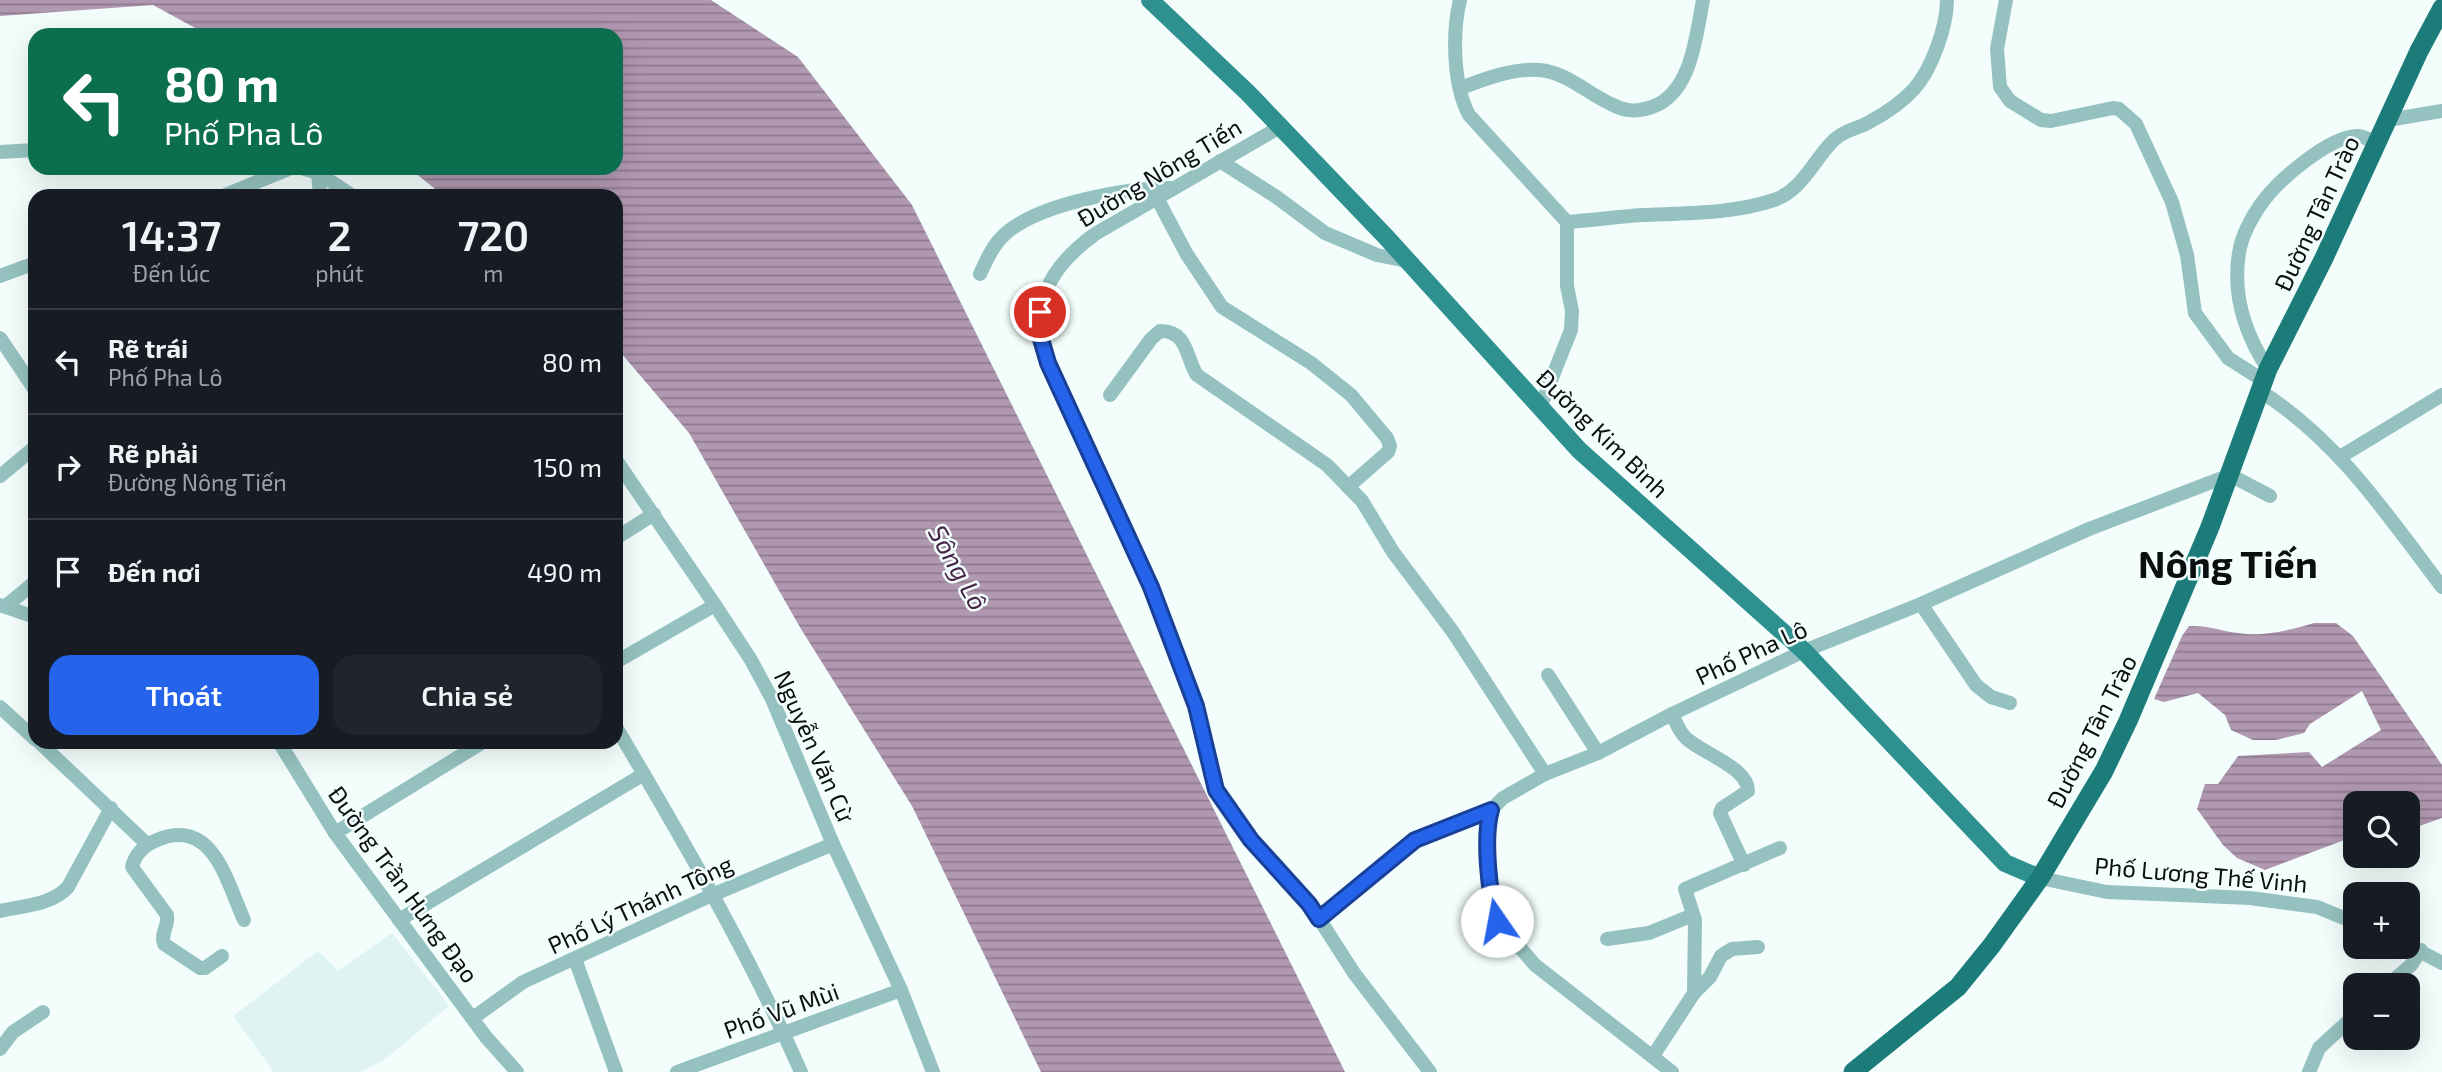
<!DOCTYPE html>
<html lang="vi">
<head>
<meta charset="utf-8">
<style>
  body { margin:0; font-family:"Exo 2",sans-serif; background:#20242c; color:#f1f3f6; height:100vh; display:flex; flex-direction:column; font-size:26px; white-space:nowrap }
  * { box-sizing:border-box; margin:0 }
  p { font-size:23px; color:#9ea1a6 }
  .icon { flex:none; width:38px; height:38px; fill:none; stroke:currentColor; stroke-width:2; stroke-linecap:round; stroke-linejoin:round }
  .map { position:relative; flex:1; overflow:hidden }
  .panel { position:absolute; left:28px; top:189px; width:595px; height:560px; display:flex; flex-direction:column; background:#171b24; border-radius:21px; box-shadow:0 7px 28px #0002 }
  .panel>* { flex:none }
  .guide { position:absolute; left:28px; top:28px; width:595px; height:147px; border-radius:21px; box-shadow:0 7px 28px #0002; background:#0b6e4f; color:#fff; overflow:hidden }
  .buttons { position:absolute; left:2343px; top:791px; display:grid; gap:14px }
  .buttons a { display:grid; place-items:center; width:77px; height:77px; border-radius:14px; background:#171b24; box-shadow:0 7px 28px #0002; font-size:35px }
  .pin { position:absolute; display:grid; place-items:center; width:60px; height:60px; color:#fff; margin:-30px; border:4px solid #fff; border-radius:50%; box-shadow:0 2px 7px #0007 }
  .me { position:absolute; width:77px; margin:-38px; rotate:348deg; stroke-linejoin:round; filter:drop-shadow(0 0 5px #0008) }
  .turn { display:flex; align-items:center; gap:24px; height:147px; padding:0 21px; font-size:32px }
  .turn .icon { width:91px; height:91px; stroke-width:2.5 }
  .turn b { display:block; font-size:49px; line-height:60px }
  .eta { display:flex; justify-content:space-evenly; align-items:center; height:119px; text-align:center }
  .eta b { font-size:42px; font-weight:600; line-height:49px }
  .primary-button { display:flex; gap:14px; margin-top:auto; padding:14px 21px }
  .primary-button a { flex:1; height:80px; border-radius:21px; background:#2563eb; color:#fff; font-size:28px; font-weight:600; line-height:80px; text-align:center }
  .primary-button a+a { background:#20242c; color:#f1f3f6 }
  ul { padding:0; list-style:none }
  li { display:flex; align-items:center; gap:21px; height:105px; padding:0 21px; border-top:2px solid #363941 }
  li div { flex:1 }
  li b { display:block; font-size:26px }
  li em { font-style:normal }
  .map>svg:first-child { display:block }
  .built { fill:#def3f2 }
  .water { fill:url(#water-rules) }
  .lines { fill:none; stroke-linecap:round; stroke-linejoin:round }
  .minor { stroke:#95c2c0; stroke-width:14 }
  .major { stroke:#2e918f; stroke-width:18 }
  .highway { stroke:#1b7c7a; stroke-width:19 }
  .route-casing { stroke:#184099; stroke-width:18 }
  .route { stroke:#2563eb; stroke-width:12 }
  .labels { text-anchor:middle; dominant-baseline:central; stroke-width:5; stroke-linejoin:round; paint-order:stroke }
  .street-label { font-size:24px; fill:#0a0e0e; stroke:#f2fdfc }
  .water-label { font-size:26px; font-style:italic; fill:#472549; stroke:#f2fdfc }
  .town-label { font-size:38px; font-weight:bold; fill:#0a0e0e; stroke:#f2fdfc }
</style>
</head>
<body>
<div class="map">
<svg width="2442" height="1072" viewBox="0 0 2442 1072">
  <defs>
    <pattern id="water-rules" width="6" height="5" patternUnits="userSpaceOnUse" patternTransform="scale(1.75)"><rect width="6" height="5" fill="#b098b1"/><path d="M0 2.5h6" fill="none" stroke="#8d7a8e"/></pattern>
  </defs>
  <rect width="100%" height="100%" fill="#f2fdfc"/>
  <!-- built -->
  <path class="built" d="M392 933 449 1006 384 1060 361 1072H274L233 1016 318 951 338 971Z"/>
  <!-- water -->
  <g class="water">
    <path d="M0 0H711L798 57 912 205 1345 1072H1041L912 806 801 629 689 433 616 347V196H444L409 168H616V35H208L153 5 0 16Z"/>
    <path d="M2314 623H2336L2353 636 2442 765V818L2408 830V803H2356L2355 836 2265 870 2237 858 2223 845 2197 809 2205 784H2218L2238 756 2309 752 2322 767 2381 730 2362 691 2310 724 2304 733 2276 740H2253L2231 730 2225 715 2198 693 2164 702 2154 699 2182 636 2189 626C2207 625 2221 631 2238 633 2264 637 2290 630 2314 623Z"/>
  </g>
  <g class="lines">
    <!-- minor -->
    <g class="minor">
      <path d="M1460 0C1452 33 1453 85 1469 115L1567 222V286L1572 311 1571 330 1540 408"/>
      <path d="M2006 0 1997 49 2000 87 2010 101 2041 120 2051 121 2113 108 2119 109 2136 124 2172 202 2187 255 2195 313 2228 358 2264 381"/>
      <path d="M1461 88C1484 79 1513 68 1539 70 1566 72 1587 93 1611 104 1626 112 1637 112 1652 107 1692 93 1696 35 1703 0"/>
      <path d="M2388 120 2442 111"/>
      <path d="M1280 127 1095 234C1045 271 1032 303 1048 363L1151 587 1196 706 1217 790 1251 840 1309 903 1354 973 1430 1072"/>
      <path d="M0 152 35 150"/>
      <path d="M1220 161 1275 196 1325 233 1377 255 1407 261"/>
      <path d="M302 168 318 173 353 196"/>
      <path d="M318 173 320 196"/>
      <path d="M223 196 291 168"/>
      <path d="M1157 198 1186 253 1222 307 1311 363 1351 395 1387 438 1390 446 1388 452 1348 487"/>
      <path d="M1567 222C1592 220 1617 217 1642 215 1686 213 1732 214 1774 200 1802 191 1814 159 1834 140 1845 129 1859 129 1871 121 1886 113 1903 101 1914 89 1932 69 1947 26 1947 0"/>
      <path d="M980 274C986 261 992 247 1002 237 1034 204 1126 188 1171 188"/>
      <path d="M0 276 35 263"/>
      <path d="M0 338 35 390"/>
      <path d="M2268 369C2245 334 2232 296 2239 253 2242 234 2253 215 2264 200 2281 178 2328 138 2356 136 2363 135 2369 140 2376 143"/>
      <path d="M2260 391C2337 439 2388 516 2442 587"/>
      <path d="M1110 395 1151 339 1160 331C1188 330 1186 359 1197 375L1327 465 1362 501 1393 552 1453 632 1545 774"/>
      <path d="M2340 457 2442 395"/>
      <path d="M616 460 715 605 751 660 772 699 833 844 901 990 933 1072"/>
      <path d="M0 476 35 447"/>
      <path d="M616 538 654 514"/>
      <path d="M1921 604 1976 685 1991 697 2010 703"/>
      <path d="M0 605 35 617"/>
      <path d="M6 606 35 582"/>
      <path d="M616 662 715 605"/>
      <path d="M1548 675 1598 753"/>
      <path d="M0 707 35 739"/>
      <path d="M1672 714C1676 722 1679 732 1686 738 1701 753 1748 767 1748 791L1722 808 1720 813 1744 865"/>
      <path d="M616 727C682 838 749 954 801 1072"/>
      <path d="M39 742 147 844"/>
      <path d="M279 742 335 833 486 1037 517 1072"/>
      <path d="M1491 810 1487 823 1491 898 1497 921 1535 965 1672 1072"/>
      <path d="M335 833 483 742"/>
      <path d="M2040 878 2107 892 2250 898 2317 907 2356 923"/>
      <path d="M0 911C23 906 52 905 68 887L111 808"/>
      <path d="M1319 919 1414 840 1491 810 1503 798 1545 774 1598 753 1672 714 1804 651 1921 604 2089 529 2230 475 2270 496"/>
      <path d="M399 920 644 774"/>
      <path d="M1607 939 1649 933 1693 915"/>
      <path d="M2408 945 2442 963"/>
      <path d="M222 956 205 968H200L164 944C160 934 169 926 167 915L132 867C135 854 145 845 157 840 213 817 226 880 244 920"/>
      <path d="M575 959 616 1072"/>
      <path d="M2388 985 2411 965 2421 950"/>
      <path d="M1694 993 1695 920 1685 889 1780 848"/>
      <path d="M473 1018 523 982 712 895 833 844"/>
      <path d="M0 1049 13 1032 43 1012"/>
      <path d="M1653 1056 1694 993 1710 977 1721 956 1732 949 1758 947"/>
      <path d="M677 1072 901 990"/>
      <path d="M2309 1072 2319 1048 2356 1014"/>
    </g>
    <!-- major -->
    <path class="major" d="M1150 0 1248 93 1387 238 1579 450 1804 651 2005 863 2040 878"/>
    <!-- highway -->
    <path class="highway" d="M1853 1072 1958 987 1992 945 2040 878 2104 771 2128 721 2210 527 2268 369 2324 258 2419 51 2442 8"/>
  </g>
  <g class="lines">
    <defs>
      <path id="route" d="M1040 312 1041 339 1048 363 1151 587 1196 706 1216 790 1251 840 1309 904 1319 919 1415 840 1491 810C1483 838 1489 893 1497 921"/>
    </defs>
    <!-- route casing -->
    <use href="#route" class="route-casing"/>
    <!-- route -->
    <use href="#route" class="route"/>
  </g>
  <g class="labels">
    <!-- street labels -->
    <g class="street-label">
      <text transform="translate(1159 172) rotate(-31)">Đường Nông Tiến</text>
      <text transform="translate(2316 213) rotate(-65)">Đường Tân Trào</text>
      <text transform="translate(1603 433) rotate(44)">Đường Kim Bình</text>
      <text transform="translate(1751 652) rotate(-25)">Phố Pha Lô</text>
      <text transform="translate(2091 731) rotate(-63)">Đường Tân Trào</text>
      <text transform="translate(815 746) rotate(66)">Nguyễn Văn Cừ</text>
      <text transform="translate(2201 874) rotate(5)">Phố Lương Thế Vinh</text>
      <text transform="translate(404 884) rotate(54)">Đường Trần Hưng Đạo</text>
      <text transform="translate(640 904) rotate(-25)">Phố Lý Thánh Tông</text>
      <text transform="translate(781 1010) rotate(-20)">Phố Vũ Mùi</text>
    </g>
    <!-- water labels -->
    <g class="water-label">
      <text transform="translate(959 567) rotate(61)">Sông Lô</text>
    </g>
    <!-- town labels -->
    <g class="town-label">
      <text x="2228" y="563">Nông Tiến</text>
    </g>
  </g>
</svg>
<div class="buttons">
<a><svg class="icon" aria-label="search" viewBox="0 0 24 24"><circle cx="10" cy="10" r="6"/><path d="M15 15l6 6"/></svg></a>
<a>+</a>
<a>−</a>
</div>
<div class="pin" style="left:1040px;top:312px;background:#d93025"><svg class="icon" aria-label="arrive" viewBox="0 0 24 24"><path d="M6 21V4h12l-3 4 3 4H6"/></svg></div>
<svg class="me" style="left:1497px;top:921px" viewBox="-20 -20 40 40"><circle r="19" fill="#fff"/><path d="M0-13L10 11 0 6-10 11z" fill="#2563eb"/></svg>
<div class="guide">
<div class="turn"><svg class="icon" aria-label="left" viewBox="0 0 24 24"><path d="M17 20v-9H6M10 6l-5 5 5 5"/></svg><div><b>80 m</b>Phố Pha Lô</div></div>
</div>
<section class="panel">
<div class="eta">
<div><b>14:37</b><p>Đến lúc</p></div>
<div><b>2</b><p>phút</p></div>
<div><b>720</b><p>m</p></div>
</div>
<ul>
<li><svg class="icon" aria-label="left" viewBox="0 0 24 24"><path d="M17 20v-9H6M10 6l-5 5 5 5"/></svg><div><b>Rẽ trái</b><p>Phố Pha Lô</p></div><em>80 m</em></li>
<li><svg class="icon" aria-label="right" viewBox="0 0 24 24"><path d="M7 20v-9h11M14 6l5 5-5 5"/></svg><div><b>Rẽ phải</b><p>Đường Nông Tiến</p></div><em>150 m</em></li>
<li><svg class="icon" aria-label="arrive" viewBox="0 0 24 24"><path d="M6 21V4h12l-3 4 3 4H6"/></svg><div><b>Đến nơi</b></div><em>490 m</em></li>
</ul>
<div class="primary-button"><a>Thoát</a><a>Chia sẻ</a></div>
</section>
</div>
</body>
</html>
